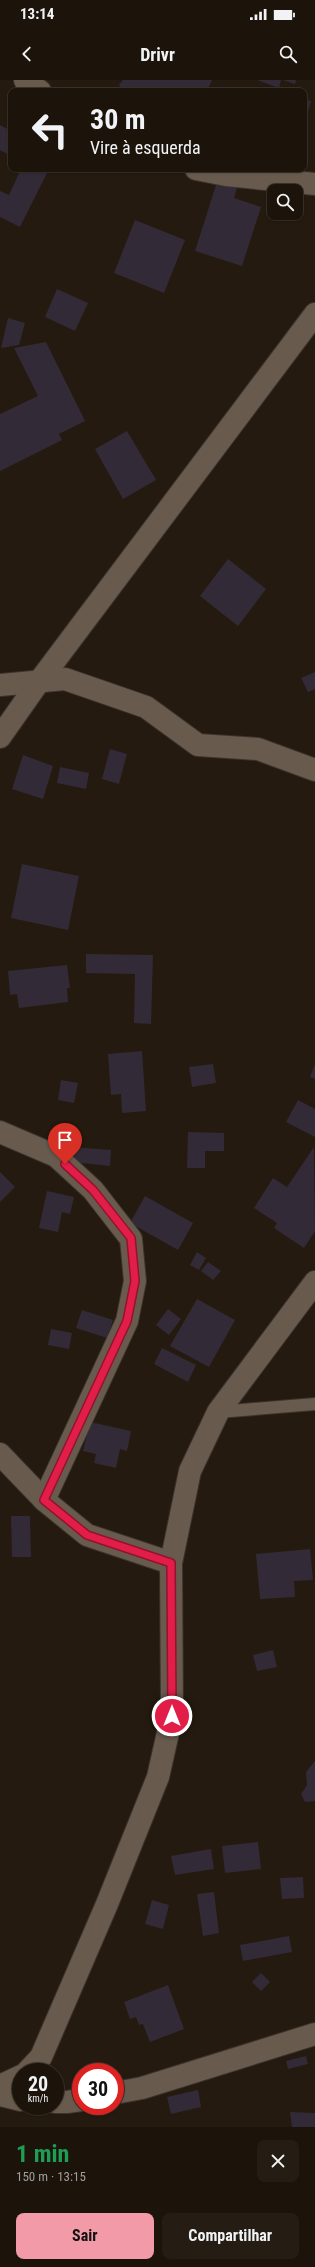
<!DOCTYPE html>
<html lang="pt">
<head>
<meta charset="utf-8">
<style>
  body { margin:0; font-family:"Roboto Condensed",sans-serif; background:#251d14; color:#f1f3f6; height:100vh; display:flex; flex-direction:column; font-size:15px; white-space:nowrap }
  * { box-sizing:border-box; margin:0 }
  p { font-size:13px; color:#a09e9d }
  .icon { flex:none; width:22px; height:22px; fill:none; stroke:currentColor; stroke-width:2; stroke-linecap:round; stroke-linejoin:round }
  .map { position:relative; height:2047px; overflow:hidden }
  .drawer { display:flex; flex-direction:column; background:#1c140b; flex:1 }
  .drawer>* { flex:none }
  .banner { position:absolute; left:8px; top:8px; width:299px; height:84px; border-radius:8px; box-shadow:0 1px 3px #0004,0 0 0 1px #3a332c; background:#1c140b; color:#f1f3f6; overflow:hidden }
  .buttons { position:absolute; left:267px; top:104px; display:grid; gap:8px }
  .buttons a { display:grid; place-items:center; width:36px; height:36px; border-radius:8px; background:#1c140b; box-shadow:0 1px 3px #0004,0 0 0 1px #3a332c; font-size:20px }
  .speed { position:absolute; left:12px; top:1983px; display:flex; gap:8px; font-size:20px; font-weight:700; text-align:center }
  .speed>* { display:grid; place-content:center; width:52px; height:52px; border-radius:50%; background:#1c140b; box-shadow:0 1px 3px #0004,0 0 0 1px #3a332c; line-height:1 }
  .speed small { font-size:10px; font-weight:400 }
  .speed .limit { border:6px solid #d22; background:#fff; color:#111 }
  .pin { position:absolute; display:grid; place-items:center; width:34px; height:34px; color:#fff; margin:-41px -17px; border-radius:50% 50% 50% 0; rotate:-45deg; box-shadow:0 0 4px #0007 }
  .pin .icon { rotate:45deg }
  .me { position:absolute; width:44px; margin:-22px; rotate:0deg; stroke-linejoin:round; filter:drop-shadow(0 0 3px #0008) }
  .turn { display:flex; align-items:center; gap:14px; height:84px; padding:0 16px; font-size:18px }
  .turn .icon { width:52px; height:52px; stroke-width:2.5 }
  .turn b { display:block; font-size:28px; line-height:34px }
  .round { display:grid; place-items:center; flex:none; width:42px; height:42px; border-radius:8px; background:#251d14 }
  .summary { display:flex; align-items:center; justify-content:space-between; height:68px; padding:0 16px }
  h1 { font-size:24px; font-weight:700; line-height:30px; color:#1e9e55 }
  .primary-button { display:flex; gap:8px; margin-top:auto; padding:8px 16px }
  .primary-button a { flex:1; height:46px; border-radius:8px; background:#f39aa9; color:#111; font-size:16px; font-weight:700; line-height:46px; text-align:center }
  .primary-button a+a { background:#251d14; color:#f1f3f6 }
  .status { display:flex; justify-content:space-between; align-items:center; height:28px; padding:0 20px; background:#1c140b; direction:ltr }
  .status svg { height:11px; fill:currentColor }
  header { display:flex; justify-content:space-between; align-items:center; height:52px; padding:0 16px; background:#1c140b; font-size:18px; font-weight:700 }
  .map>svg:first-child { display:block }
  .building { fill:#332a37 }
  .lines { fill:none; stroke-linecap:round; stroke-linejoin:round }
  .service-casing { stroke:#3b332e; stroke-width:14 }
  .minor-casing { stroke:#3b332e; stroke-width:24 }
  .service { stroke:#685b4e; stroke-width:12 }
  .minor { stroke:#685b4e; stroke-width:22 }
  .route-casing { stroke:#92132f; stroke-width:10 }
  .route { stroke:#e11d48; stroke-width:7 }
</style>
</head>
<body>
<div class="status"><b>13:14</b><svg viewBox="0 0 49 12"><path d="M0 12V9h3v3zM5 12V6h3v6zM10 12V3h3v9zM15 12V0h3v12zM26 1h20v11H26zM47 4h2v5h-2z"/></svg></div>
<header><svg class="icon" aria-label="back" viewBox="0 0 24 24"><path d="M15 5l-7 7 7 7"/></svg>Drivr<svg class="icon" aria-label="search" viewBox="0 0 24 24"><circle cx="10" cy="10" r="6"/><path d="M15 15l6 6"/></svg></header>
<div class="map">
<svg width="315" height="2047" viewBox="0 0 315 2047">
  <rect width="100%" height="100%" fill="#251a0f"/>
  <!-- building -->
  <g class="building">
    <path d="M123 0H212L207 11H123L119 5Z"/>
    <path d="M257 0H281L279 8Z"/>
    <path d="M283 0H296L295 4Z"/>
    <path d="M304 19 311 21 307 36 304 35Z"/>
    <path d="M0 45 11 51V76L0 70Z"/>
    <path d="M21 89H49L20 147 0 137V111L9 115Z"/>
    <path d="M217 102 237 108 234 118 261 127 242 186 195 171Z"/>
    <path d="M135 140 185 160 164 213 114 193Z"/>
    <path d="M57 209 88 223 75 251 45 237Z"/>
    <path d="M8 238 25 243 19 265 1 268Z"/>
    <path d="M46 262 85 341 59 354 62 360 0 391V334L38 316 14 268Z"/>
    <path d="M127 351 156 400 123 419 95 369Z"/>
    <path d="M228 479 266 509 238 546 200 516Z"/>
    <path d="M315 592V609L308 612 301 598Z"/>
    <path d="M110 669 127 674 119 704 102 699Z"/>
    <path d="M23 675 53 686 43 719 12 709Z"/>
    <path d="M60 687 89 693 86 709 57 703Z"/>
    <path d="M22 784 79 796 68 850 11 838Z"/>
    <path d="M86 874 153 875 151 944 134 943 135 894 86 893Z"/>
    <path d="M67 885 70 908H67L68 922 19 928 17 914 10 915 8 891Z"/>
    <path d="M142 971 146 1031 122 1033 121 1014 111 1015 108 974Z"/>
    <path d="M213 984 216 1003 192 1007 189 987Z"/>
    <path d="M315 984V999L310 997Z"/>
    <path d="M61 1000 78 1003 74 1023 58 1020Z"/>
    <path d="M298 1020 315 1029V1057L286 1042Z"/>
    <path d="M188 1052 224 1053V1071H205V1088H187Z"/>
    <path d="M73 1067 111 1070 110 1086 72 1082Z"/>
    <path d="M314 1067 315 1151 304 1168 274 1148 277 1143 254 1128 273 1098 287 1107Z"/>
    <path d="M0 1092 15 1107 0 1122Z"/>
    <path d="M47 1111 74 1117 70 1134 62 1132 58 1152 39 1148Z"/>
    <path d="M145 1116 193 1143 178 1170 130 1143Z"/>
    <path d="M197 1172 206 1178 199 1190 190 1185Z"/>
    <path d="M208 1182 221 1191 213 1200 201 1191Z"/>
    <path d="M197 1219 235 1240 209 1287 170 1266Z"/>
    <path d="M168 1229 181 1239 169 1255 156 1245Z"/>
    <path d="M82 1230 113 1240 107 1258 76 1248Z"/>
    <path d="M51 1249 72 1253 69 1269 48 1265Z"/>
    <path d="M162 1268 196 1285 188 1302 154 1284Z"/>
    <path d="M90 1342 131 1351 127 1371 120 1369 116 1388 94 1383 96 1374 83 1371Z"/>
    <path d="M11 1436H30L31 1477H12Z"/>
    <path d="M310 1469 313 1500 294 1501 295 1517 260 1519 256 1474Z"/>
    <path d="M273 1570 277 1587 257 1591 253 1575Z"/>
    <path d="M315 1681V1721L305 1722 301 1714 307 1705 306 1692Z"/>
    <path d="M258 1762 261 1789 225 1793 222 1766Z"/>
    <path d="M211 1769 214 1789 175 1795 171 1776Z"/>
    <path d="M303 1797 304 1818 282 1819 280 1798Z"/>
    <path d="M214 1812 219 1853 203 1856 197 1814Z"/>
    <path d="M152 1820 169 1825 163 1849 145 1844Z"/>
    <path d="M289 1856 292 1872 243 1881 240 1865Z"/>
    <path d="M261 1893 270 1902 261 1911 252 1902Z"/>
    <path d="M168 1905 184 1949 150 1962 143 1944 139 1945 136 1937 130 1939 124 1922Z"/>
    <path d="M306 1976 308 1984 288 1989 286 1981Z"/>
    <path d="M198 2010 201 2027 171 2034 167 2017Z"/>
    <path d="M290 2032 315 2033V2047H292Z"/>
  </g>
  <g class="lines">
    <defs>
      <path id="service" d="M218 1332 315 1324"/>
      <g id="minor">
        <path d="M25 0 40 11"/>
        <path d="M196 89 226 95 315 104"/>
        <path d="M0 605 65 599 146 627 198 665 258 669 315 690"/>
        <path d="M0 657 38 603 315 234"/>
        <path d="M0 1052 56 1076 93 1110 131 1159 135 1201 127 1241 44 1420"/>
        <path d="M0 1374 44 1420 87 1455 171 1483"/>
        <path d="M27 1992 41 1977 107 1824 158 1697 172 1635 171 1483 190 1391 218 1332 315 1202"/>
        <path d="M0 2006 21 1996"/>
        <path d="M115 2013 142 2008 315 1954"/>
        <path d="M0 2015 21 2020"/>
        <path d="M55 2022H67L81 2020"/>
      </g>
    </defs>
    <!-- service casing -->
    <use href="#service" class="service-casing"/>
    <!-- minor casing -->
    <use href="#minor" class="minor-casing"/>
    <!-- service -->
    <use href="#service" class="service"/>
    <!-- minor -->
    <use href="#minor" class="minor"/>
  </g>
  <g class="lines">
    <defs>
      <path id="route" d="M65 1084 93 1110 131 1158 135 1201 127 1241 44 1420 87 1455 171 1483 172 1636"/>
    </defs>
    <!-- route casing -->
    <use href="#route" class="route-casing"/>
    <!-- route -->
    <use href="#route" class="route"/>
  </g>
</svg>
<div class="buttons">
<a><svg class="icon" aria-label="search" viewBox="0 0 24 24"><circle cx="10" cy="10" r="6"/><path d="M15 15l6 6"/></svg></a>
</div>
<div class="speed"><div>20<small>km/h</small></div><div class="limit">30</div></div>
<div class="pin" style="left:65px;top:1084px;background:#d93025"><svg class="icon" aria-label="arrive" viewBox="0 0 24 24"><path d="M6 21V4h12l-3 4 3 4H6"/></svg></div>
<svg class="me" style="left:172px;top:1636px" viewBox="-20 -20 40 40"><circle r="17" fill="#e11d48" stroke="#fff" stroke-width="3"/><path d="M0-11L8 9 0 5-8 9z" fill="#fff"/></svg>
<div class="banner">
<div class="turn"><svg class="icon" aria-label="left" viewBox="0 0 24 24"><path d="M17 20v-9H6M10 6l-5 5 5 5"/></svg><div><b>30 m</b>Vire à esquerda</div></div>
</div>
</div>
<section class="drawer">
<div class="summary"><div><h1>1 min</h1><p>150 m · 13:15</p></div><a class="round"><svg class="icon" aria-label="close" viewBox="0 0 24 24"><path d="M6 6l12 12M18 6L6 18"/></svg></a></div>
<div class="primary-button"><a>Sair</a><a>Compartilhar</a></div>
</section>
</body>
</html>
